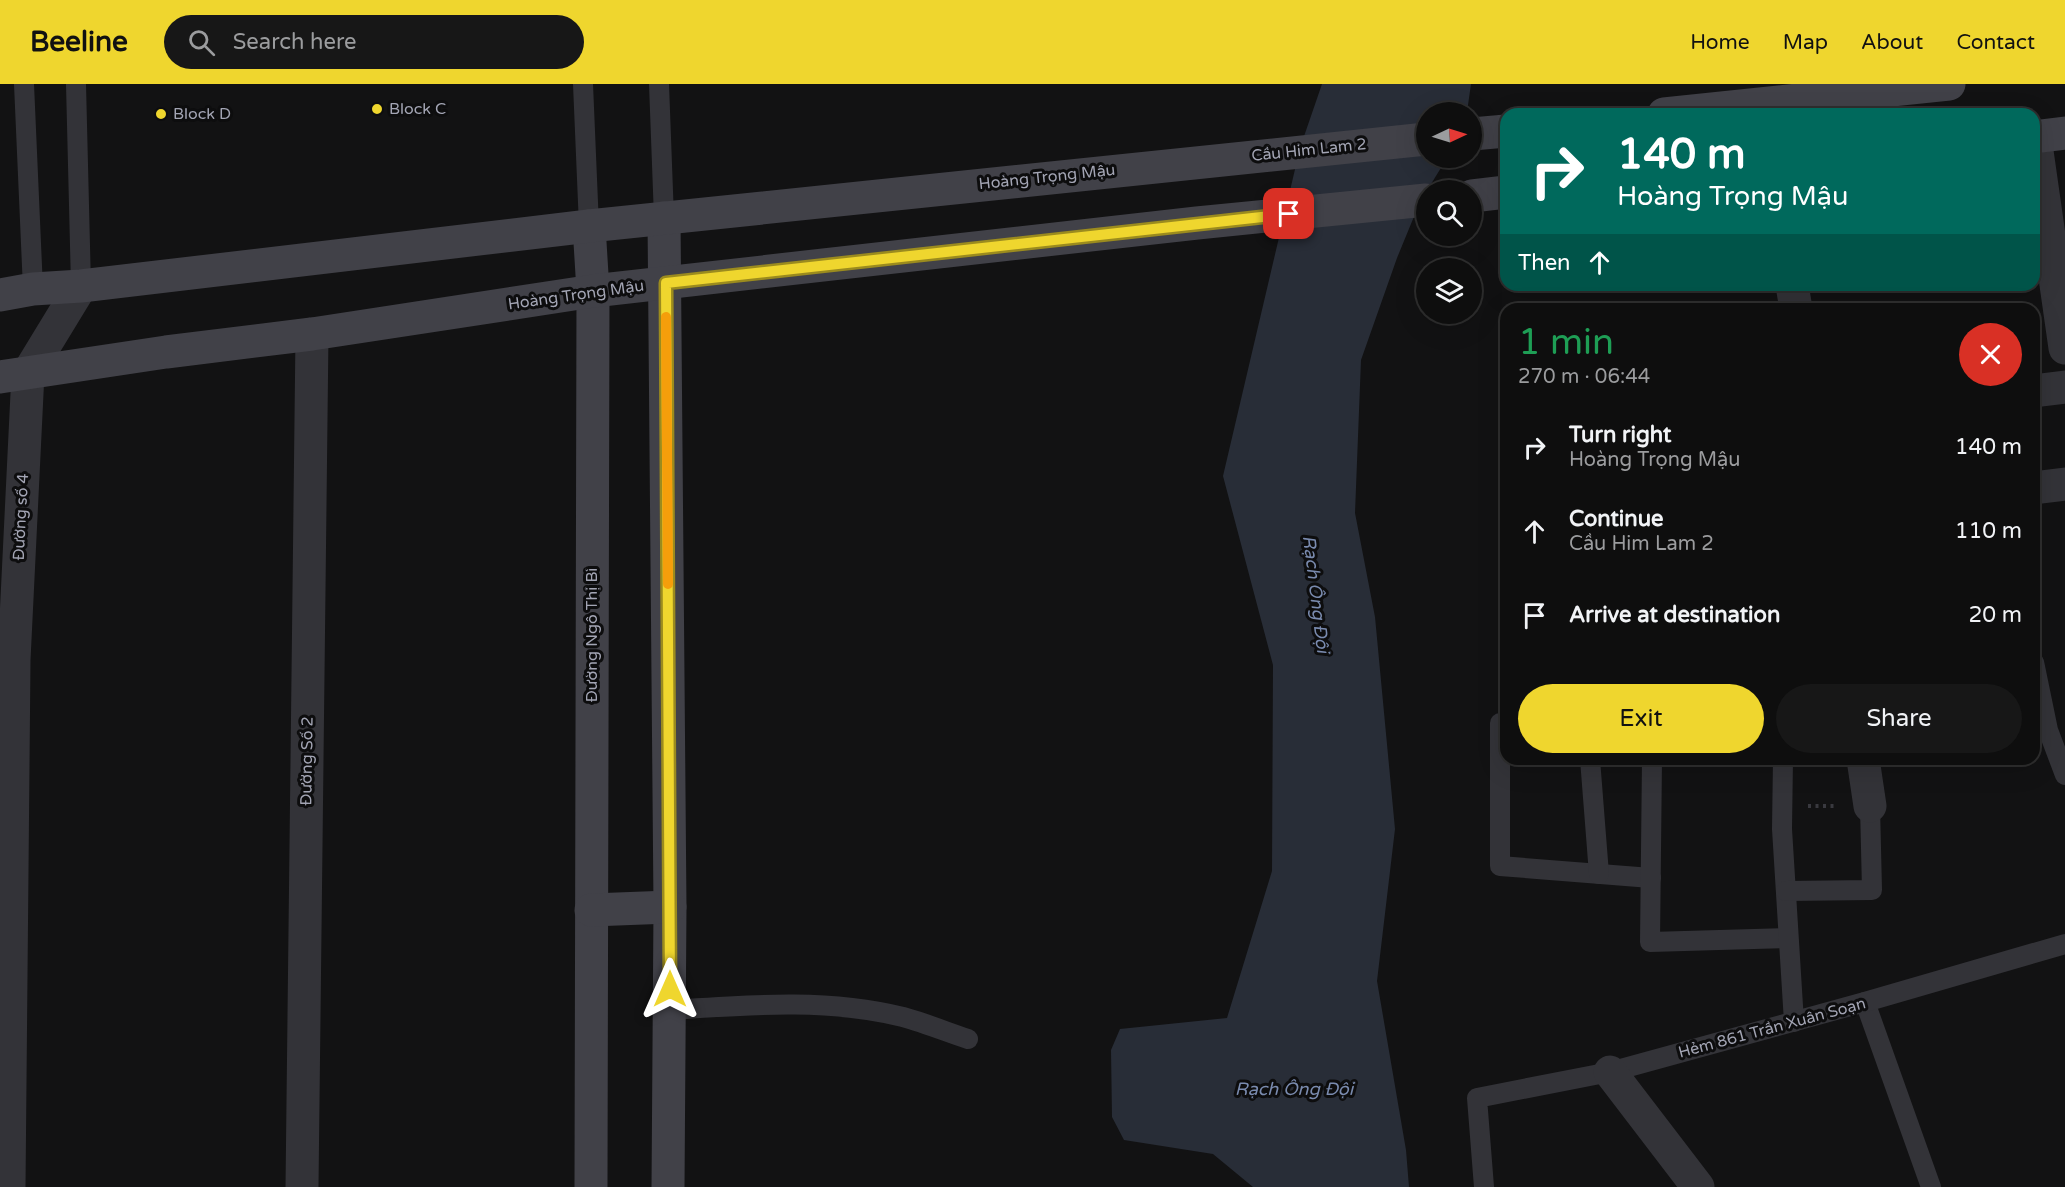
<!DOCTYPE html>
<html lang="en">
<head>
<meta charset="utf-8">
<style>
  body { margin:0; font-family:"Varela Round",sans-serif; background:#171717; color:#f1f3f6; height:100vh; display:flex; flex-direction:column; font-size:22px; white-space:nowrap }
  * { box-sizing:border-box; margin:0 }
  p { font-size:20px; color:#9b9c9e }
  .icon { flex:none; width:33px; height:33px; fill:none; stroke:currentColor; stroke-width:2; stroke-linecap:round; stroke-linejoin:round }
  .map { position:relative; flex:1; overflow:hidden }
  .sheet { position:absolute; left:1500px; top:219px; width:540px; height:462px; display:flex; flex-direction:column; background:#0e0e0e; border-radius:18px; box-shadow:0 6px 24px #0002,0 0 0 2px #2e2e2e }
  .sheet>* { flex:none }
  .guide { position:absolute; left:1500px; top:24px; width:540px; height:183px; border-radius:18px; box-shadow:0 6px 24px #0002,0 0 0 2px #2e2e2e; background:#00695c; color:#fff; overflow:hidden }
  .needle { width:39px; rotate:86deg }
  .buttons { position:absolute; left:1416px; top:18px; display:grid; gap:12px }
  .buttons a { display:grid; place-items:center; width:66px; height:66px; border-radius:50%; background:#0e0e0e; box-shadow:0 6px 24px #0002,0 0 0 2px #2e2e2e; font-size:30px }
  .pin { position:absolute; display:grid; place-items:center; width:51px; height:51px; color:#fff; margin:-26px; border-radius:12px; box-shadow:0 3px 9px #0006 }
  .me { position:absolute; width:66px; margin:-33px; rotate:0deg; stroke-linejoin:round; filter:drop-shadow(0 0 4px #0008) }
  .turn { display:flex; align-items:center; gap:21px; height:126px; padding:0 18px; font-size:27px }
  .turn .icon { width:78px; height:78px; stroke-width:2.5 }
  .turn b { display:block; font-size:42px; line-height:51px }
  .then { display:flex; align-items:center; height:57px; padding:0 18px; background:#0003; gap:12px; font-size:22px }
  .round { display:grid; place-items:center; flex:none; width:63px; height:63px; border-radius:32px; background:#171717 }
  .headline { display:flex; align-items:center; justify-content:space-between; height:102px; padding:0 18px }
  h1 { font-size:36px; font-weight:600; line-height:45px; color:#1e9e55 }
  .action { display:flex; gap:12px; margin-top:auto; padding:12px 18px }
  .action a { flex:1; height:69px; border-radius:36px; background:#efd62e; color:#111; font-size:24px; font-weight:600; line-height:69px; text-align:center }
  .action a+a { background:#171717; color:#f1f3f6 }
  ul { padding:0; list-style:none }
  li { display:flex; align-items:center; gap:18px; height:84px; padding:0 18px }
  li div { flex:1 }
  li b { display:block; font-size:22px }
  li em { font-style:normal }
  header { display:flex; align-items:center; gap:36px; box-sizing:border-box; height:84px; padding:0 30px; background:#efd62e; color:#111 }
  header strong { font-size:28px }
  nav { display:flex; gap:33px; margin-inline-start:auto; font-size:21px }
  .search { width:420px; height:54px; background:#171717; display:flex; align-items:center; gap:15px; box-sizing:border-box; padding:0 21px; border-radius:33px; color:#9b9c9e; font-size:22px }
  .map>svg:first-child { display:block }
  .water { fill:#282d37 }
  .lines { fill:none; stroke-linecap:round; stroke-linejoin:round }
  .path { stroke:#39393f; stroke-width:4; stroke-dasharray:3 4.5; stroke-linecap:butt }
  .lane { stroke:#333338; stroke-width:20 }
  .street { stroke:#333338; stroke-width:33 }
  .secondary { stroke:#414148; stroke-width:33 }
  .route-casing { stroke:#9b8b1e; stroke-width:15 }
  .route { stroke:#efd62e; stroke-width:10 }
  .slow { stroke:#f59e0b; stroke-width:10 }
  .poi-dot { fill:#efd62e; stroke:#0d0d0e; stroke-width:2 }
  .labels { text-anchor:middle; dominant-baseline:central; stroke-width:6; stroke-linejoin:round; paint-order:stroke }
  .poi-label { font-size:16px; fill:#a3a5b4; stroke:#0d0d0e; text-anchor:start }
  .street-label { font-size:16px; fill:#a3a5b4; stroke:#0d0d0e }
  .water-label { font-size:18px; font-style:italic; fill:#7a8baf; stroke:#0d0d0e }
</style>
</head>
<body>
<header>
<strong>Beeline</strong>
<div class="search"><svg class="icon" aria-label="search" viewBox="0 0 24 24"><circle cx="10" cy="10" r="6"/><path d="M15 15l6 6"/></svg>Search here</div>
<nav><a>Home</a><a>Map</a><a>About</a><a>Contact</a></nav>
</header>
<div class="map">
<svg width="2065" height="1103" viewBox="0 0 2065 1103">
  <rect width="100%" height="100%" fill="#121213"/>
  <!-- water -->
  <path class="water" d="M1322 0H1471L1467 28H1426V74H1447L1420 118 1397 174 1361 276 1355 429 1375 533 1395 745 1377 897 1406 1066 1409 1103H1253L1213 1070 1124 1056 1112 1033 1111 966 1120 945 1227 934 1272 787 1273 581 1223 392 1300 64Z"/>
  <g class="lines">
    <!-- path -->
    <path class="path" d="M1808 722H1837"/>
    <!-- lane -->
    <g class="lane">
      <path d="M24 0 33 205"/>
      <path d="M76 0 81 202"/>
      <path d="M583 0 589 142"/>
      <path d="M659 0 664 134"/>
      <path d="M2034 578 2048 646 2065 691"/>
      <path d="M1500 639V782L1651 794"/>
      <path d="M1590 675 1599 790"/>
      <path d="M1652 675 1650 858 1788 854"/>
      <path d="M1783 675 1782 745 1794 938"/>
      <path d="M1786 807 1872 806 1870 722"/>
      <path d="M1865 918 1931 1103"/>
      <path d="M670 926C747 921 826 914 903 933 925 939 947 948 968 955"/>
      <path d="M1484 1103 1477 1014 1610 988 1865 918 2065 860"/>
    </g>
    <!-- street -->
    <g class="street">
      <path d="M2035 53 2065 264"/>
      <path d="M1792 201 1796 225"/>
      <path d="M2034 307 2065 303"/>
      <path d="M2034 404 2065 400"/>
      <path d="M1863 675 1870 722"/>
      <path d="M1610 988 1698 1103"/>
      <path d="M9 1103 14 576 28 289 81 202"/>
      <path d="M302 1103 312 250"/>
    </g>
    <!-- secondary -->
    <g class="secondary">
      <path d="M1664 30 1949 0"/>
      <path d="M1472 50 1506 47"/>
      <path d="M2034 53 2065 49"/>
      <path d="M1472 112 1506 108"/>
      <path d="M664 134 670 823 668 1103"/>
      <path d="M589 142 593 207 591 1103"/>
      <path d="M0 211 33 205 81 202 589 142 1426 55"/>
      <path d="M0 293 166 268 312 250 593 207 1197 139 1426 116"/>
      <path d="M591 826 670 823"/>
    </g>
  </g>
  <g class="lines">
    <defs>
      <path id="route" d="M670 905 666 199 1289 130"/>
    </defs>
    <!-- route casing -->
    <use href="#route" class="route-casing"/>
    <!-- route -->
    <use href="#route" class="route"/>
    <!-- slow -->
    <path class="slow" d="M666 233 668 500"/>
  </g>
  <!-- markers -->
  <g class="poi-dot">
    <circle cx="377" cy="25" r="6"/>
    <circle cx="161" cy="30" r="6"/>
  </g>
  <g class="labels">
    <!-- poi labels -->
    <g class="poi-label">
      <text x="389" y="25">Block C</text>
      <text x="173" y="30">Block D</text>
    </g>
    <!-- street labels -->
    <g class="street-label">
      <text transform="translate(1309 66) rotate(-6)">Cầu Him Lam 2</text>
      <text transform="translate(1047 93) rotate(-6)">Hoàng Trọng Mậu</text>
      <text transform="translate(576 211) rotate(-8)">Hoàng Trọng Mậu</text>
      <text transform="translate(21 433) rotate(-87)">Đường số 4</text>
      <text transform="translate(592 551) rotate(-90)">Đường Ngô Thị Bì</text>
      <text transform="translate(307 677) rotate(-89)">Đường Số 2</text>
      <text transform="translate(1772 944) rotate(-15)">Hẻm 861 Trần Xuân Soạn</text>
    </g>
    <!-- water labels -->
    <g class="water-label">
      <text transform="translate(1316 510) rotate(83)">Rạch Ông Đội</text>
      <text x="1294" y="1005">Rạch Ông Đội</text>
    </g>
  </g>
</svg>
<div class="buttons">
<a><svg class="needle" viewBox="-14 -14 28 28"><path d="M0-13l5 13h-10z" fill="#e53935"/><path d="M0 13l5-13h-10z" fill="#9b9c9e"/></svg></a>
<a><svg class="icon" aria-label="search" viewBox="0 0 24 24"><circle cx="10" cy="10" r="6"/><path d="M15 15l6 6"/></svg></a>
<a><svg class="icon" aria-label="layers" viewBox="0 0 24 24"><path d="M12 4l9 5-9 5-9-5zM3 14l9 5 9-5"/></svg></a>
</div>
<div class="pin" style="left:1289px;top:130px;background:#d93025"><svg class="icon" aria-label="arrive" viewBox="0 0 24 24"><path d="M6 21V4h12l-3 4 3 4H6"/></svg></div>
<svg class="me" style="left:670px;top:905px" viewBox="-20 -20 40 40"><path d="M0-17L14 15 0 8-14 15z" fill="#efd62e" stroke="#fff" stroke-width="4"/></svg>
<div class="guide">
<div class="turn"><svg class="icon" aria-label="right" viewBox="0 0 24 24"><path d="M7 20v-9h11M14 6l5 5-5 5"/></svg><div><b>140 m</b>Hoàng Trọng Mậu</div></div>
<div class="then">Then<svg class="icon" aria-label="ahead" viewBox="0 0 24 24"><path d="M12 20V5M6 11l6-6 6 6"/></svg></div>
</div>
<section class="sheet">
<div class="headline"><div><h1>1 min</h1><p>270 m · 06:44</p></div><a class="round" style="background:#d93025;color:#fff"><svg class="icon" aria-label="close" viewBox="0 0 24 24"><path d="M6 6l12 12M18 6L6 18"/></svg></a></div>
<ul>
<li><svg class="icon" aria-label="right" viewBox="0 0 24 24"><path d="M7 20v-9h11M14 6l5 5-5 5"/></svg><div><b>Turn right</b><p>Hoàng Trọng Mậu</p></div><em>140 m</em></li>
<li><svg class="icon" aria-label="ahead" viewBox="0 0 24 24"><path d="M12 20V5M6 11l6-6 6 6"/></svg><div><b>Continue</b><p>Cầu Him Lam 2</p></div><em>110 m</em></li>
<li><svg class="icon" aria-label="arrive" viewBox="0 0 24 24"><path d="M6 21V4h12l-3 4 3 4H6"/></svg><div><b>Arrive at destination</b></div><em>20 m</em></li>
</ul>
<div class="action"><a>Exit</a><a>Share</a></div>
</section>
</div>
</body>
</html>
